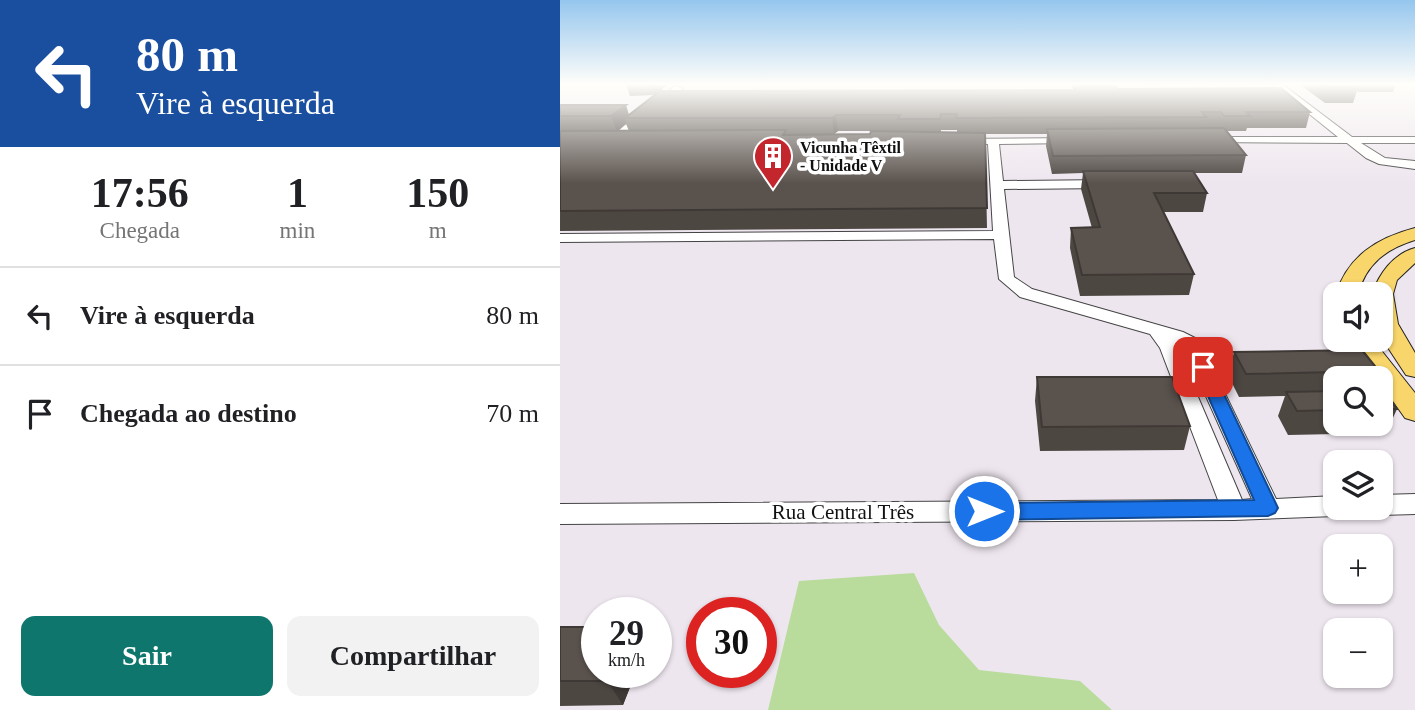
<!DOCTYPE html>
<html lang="pt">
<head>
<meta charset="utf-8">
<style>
  body { margin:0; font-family:Georgia,serif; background:#f2f2f2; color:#202124; height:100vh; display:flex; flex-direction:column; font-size:26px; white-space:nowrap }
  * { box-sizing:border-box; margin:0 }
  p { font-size:23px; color:#757577 }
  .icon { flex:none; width:38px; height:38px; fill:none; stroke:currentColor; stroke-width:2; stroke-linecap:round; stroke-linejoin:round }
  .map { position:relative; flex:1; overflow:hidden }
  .sheet { display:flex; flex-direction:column; background:#fff; width:560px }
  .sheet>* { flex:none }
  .banner { background:#1a4fa0; color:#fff; overflow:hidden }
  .buttons { position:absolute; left:763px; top:282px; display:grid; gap:14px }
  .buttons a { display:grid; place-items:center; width:70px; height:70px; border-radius:14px; background:#fff; box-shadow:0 2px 5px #0004; font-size:35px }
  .speed { position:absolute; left:21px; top:597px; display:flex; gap:14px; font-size:35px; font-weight:700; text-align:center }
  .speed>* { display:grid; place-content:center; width:91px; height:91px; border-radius:50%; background:#fff; box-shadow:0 2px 5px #0004; line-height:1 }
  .speed small { font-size:18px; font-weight:400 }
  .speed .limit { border:10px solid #d22; background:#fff; color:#111 }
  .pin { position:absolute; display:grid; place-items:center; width:60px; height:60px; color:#fff; margin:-30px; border-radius:14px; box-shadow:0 4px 10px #0006 }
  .me { position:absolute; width:77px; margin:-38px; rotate:90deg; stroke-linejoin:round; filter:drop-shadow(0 0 5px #0008) }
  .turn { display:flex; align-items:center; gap:24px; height:147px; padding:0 21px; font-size:32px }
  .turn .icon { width:91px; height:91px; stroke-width:2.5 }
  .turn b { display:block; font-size:49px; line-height:60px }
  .eta { display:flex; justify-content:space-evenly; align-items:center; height:119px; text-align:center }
  .eta b { font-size:42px; font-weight:700; line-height:49px }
  .action { display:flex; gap:14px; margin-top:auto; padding:14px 21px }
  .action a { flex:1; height:80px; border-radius:14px; background:#0f766e; color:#fff; font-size:28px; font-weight:700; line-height:80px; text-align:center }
  .action a+a { background:#f2f2f2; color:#202124 }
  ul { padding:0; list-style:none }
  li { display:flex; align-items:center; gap:21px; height:98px; padding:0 21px; border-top:2px solid #e0e0e0 }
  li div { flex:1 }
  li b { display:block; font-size:26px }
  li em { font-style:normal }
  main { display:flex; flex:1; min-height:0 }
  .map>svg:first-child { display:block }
  .industrial { fill:#eee6ef; fill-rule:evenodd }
  .forest { fill:#b9dc9c }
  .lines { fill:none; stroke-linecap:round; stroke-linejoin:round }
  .minor-casing { stroke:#444; stroke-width:2 }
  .major-casing { stroke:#222; stroke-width:2 }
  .minor { fill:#fff; fill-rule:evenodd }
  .major { fill:#f9d66b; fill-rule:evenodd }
  .wall { fill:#4d4742; fill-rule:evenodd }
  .shaded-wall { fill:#3f3936 }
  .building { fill:#5a524d; stroke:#3f3936; stroke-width:2 }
  .route { fill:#1a73e8; stroke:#114b97; stroke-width:2 }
  .labels { text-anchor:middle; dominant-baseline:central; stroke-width:7; stroke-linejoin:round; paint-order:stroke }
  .far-poi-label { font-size:16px; font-weight:bold; fill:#111; stroke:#fff; text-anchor:start }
  .near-street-label { font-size:21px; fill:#111; stroke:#fff }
</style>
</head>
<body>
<main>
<section class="sheet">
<div class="banner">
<div class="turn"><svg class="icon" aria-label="left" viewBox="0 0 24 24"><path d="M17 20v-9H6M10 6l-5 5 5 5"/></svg><div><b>80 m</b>Vire à esquerda</div></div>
</div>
<div class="eta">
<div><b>17:56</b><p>Chegada</p></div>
<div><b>1</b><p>min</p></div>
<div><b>150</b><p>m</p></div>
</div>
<ul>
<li><svg class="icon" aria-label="left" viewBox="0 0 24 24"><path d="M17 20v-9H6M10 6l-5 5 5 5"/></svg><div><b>Vire à esquerda</b></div><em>80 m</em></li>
<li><svg class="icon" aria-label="arrive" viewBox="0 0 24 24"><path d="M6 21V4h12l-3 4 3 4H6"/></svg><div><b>Chegada ao destino</b></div><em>70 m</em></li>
</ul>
<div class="action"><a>Sair</a><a>Compartilhar</a></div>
</section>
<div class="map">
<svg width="855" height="710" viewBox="0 0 855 710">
  <rect width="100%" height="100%" fill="#fffdf5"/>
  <!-- industrial -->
  <path class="industrial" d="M0 84H855V710H0ZM775 294H821V340H775ZM775 378H821V424H775ZM775 462H821V508H775ZM775 546H821V592H775ZM37 612H96V672H37ZM142 612H201V672H142ZM775 630H821V676H775Z"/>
  <!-- forest -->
  <path class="forest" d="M354 573 379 625 419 670 520 681 552 710H208L239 581Z"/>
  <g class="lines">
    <defs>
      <g id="minor">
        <path d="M712 84H722L792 137H855V143H801L825 158 855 161V169L819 164 806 158 787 143 645 142V138L649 137H778Z"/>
        <path d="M115 86 123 88 53 144H45V140Z"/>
        <path d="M517 138V142L513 143 439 144 443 181 548 180 554 184 548 188 444 189 454 277 472 289 623 332 639 340 716 499 775 496V508H787L784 513 775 516 674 520 0 524V504L658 500 600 348 590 334 460 297 439 279 434 239 0 242V234L433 231 428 144H400L396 143V139ZM615 343 624 347 692 499 682 500Z"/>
        <path d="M855 494V514L821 515 812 512 810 508H821V495Z"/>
      </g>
      <g id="major">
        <path d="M855 228V240C826 249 806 264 798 294H776C788 256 817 238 855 228Z"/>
        <path d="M855 248V263L837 280 833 294 838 324 855 353V377L846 375 821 337V294H812C819 274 833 254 855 248Z"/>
        <path d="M789 340H813L855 393V421L845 418 821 384V378H816Z"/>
      </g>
    </defs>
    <!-- minor casing -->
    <use href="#minor" class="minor-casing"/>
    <!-- major casing -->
    <use href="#major" class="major-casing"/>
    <!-- minor -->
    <use href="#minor" class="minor"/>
    <!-- major -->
    <use href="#major" class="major"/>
  </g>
  <!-- wall -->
  <g class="wall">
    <path d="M66 84H92L93 87 92 84H105L106 86 100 91 513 90V86L558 89 750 112 746 128H687L686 131H666L686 155 682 173H634L647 193 643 212H603L634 274 629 295 520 296 510 248 511 228H532L521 189 523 173 492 174 486 146 487 134H425L427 228 0 231V105L69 115 95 95 70 96ZM66 124 69 131H57ZM381 130H397V133L381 132ZM278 131H339L310 134H227H274Z"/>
    <path d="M739 84H836L833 92H799L797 91 793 103H765Z"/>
    <path d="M674 352 819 371 816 378H775V424H821V391L837 409 826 433 728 435 718 416 725 396 679 397 668 375Z"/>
    <path d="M477 377 630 426 624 450 480 451 475 401Z"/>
    <path d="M0 627 37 672H76L63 705 0 706Z"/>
  </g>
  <!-- shaded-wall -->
  <g class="shaded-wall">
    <path d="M92 84H105L106 86 95 95Z"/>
    <path d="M66 105 70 118H65L66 124 57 132 51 116Z"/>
    <path d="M276 115 278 131 274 134 272 118Z"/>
    <path d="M51 672H76L63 705 47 681Z"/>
  </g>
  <!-- building -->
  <g class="building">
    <path d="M762 84H791L798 88H769Z"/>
    <path d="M513 86H556L558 89 721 88 750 112H686L690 116H664L661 112H642L646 117 396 118 397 114H381L380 119H338L340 115H276L272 118H65L100 91 515 90Z"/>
    <path d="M0 105H66L51 116H0Z"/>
    <path d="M664 128 686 155 493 156 487 129Z"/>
    <path d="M226 130 223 135 310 134 311 131 425 133 427 208 0 211V131Z"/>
    <path d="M523 171H633L647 193H594L634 274 522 275 511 228 540 227Z"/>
    <path d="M802 350 819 371 686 374 674 352Z"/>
    <path d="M477 377H612L630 426 482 427Z"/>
    <path d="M823 390 837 409H821V391Z"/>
    <path d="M775 391V410L737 411 726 392Z"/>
    <path d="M0 627H37V672H51L47 681H0Z"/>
  </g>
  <!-- sky -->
  <linearGradient id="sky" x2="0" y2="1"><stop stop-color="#95c6ee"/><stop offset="0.46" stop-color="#fffefa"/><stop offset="1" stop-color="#fffefa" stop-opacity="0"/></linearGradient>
  <rect width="855" height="183" fill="url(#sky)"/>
  <!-- route -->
  <path class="route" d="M643 362 651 367 718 508 715 513 708 516 424 520 416 517 413 511 416 506 424 503 694 500 635 367Z"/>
  <!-- icons -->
  <defs>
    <symbol id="building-pin" viewBox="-11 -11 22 30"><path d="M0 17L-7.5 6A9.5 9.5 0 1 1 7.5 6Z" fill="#c4262e" stroke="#fff"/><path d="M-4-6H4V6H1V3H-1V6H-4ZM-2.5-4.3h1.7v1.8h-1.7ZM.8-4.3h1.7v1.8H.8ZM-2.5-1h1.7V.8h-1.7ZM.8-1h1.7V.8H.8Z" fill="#fff"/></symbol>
  </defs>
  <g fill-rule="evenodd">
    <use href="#building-pin" x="191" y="134" width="44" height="60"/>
  </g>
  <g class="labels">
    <!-- far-poi labels -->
    <g class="far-poi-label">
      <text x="240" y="147">Vicunha Têxtil<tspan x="240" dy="18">- Unidade V</tspan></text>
    </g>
    <!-- near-street labels -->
    <g class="near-street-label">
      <text x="283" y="512">Rua Central Três</text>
    </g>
  </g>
</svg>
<div class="buttons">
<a><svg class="icon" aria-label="sound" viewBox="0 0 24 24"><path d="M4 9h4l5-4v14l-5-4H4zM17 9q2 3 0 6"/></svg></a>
<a><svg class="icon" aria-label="search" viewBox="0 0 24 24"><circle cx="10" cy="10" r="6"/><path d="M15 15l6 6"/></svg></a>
<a><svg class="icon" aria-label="layers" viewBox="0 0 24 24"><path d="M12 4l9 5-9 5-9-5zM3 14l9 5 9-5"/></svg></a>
<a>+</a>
<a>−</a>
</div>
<div class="speed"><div>29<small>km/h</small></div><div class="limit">30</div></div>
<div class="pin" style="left:643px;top:367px;background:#d93025"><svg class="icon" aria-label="arrive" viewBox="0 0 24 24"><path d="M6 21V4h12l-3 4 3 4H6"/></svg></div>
<svg class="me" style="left:424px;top:511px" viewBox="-20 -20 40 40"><circle r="17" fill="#1a73e8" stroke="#fff" stroke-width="3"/><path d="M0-11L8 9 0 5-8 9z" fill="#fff"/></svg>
</div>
</main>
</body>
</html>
